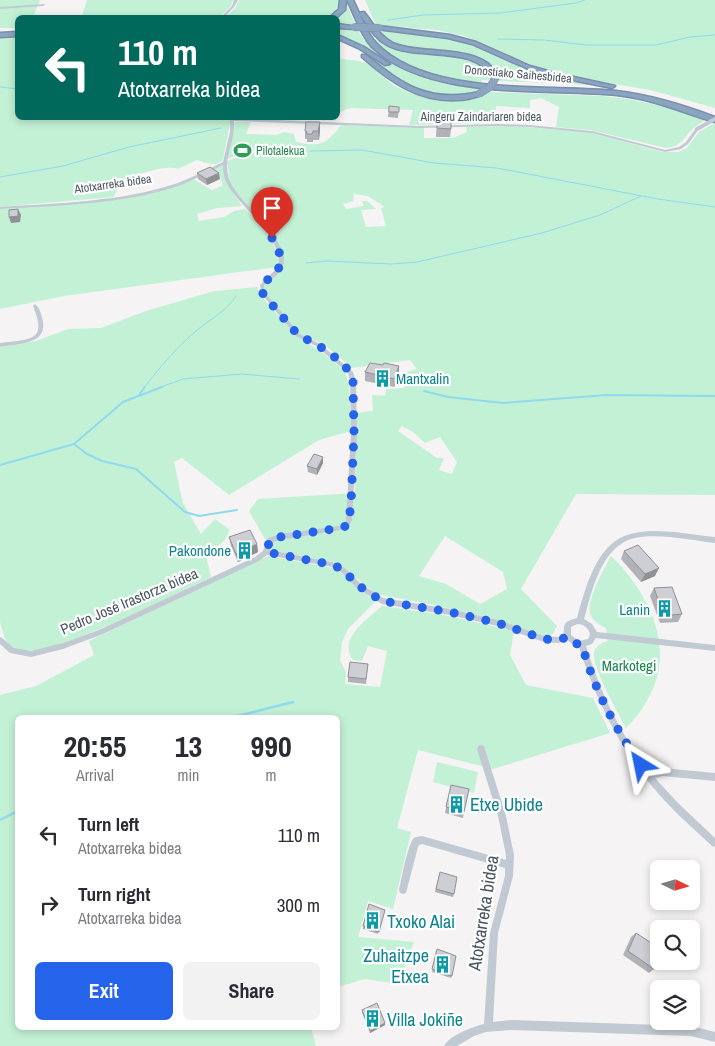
<!DOCTYPE html>
<html lang="en">
<head>
<meta charset="utf-8">
<style>
  body { margin:0; font-family:"Archivo Narrow",sans-serif; background:#f2f2f3; color:#2b2b33; height:100vh; display:flex; flex-direction:column; font-size:19px; white-space:nowrap }
  * { box-sizing:border-box; margin:0 }
  p { font-size:16px; color:#7c7c81 }
  .icon { flex:none; width:28px; height:28px; fill:none; stroke:currentColor; stroke-width:2; stroke-linecap:round; stroke-linejoin:round }
  .map { position:relative; flex:1; overflow:hidden }
  .details { position:absolute; left:15px; top:715px; width:325px; height:315px; display:flex; flex-direction:column; background:#fff; border-radius:8px; box-shadow:0 2px 8px #0003 }
  .details>* { flex:none }
  .banner { position:absolute; left:15px; top:15px; width:325px; height:105px; border-radius:8px; box-shadow:0 2px 8px #0003; background:#00695c; color:#fff; overflow:hidden }
  .needle { width:32px; rotate:95deg }
  .buttons { position:absolute; left:650px; top:860px; display:grid; gap:10px }
  .buttons a { display:grid; place-items:center; width:50px; height:50px; border-radius:8px; background:#fff; box-shadow:0 2px 8px #0003; font-size:25px }
  .pin { position:absolute; display:grid; place-items:center; width:42px; height:42px; color:#fff; margin:-51px -21px; border-radius:50% 50% 50% 0; rotate:-45deg; box-shadow:0 0 5px #0007 }
  .pin .icon { rotate:45deg }
  .me { position:absolute; width:55px; margin:-28px; rotate:325deg; stroke-linejoin:round; filter:drop-shadow(0 0 4px #0008) }
  .turn { display:flex; align-items:center; gap:18px; height:105px; padding:0 20px; font-size:22px }
  .turn .icon { width:65px; height:65px; stroke-width:2.5 }
  .turn b { display:block; font-size:35px; line-height:42px }
  .eta { display:flex; justify-content:space-evenly; align-items:center; height:85px; text-align:center }
  .eta b { font-size:30px; font-weight:700; line-height:35px }
  .primary-button { display:flex; gap:10px; margin-top:auto; padding:10px 20px }
  .primary-button a { flex:1; height:58px; border-radius:8px; background:#2563eb; color:#fff; font-size:20px; font-weight:700; line-height:58px; text-align:center }
  .primary-button a+a { background:#f2f2f3; color:#2b2b33 }
  ul { padding:0; list-style:none }
  li { display:flex; align-items:center; gap:15px; height:70px; padding:0 20px }
  li div { flex:1 }
  li b { display:block; font-size:19px }
  li em { font-style:normal }
  .map>svg:first-child { display:block }
  .green { fill:#c3f1d5; fill-rule:evenodd }
  .lines { fill:none; stroke-linecap:round; stroke-linejoin:round }
  .stream-far2 { stroke:#90daee; stroke-width:1 }
  .stream-far1 { stroke:#90daee; stroke-width:2 }
  .stream { stroke:#90daee; stroke-width:2.5 }
  .motorway-casing { stroke:#7690ad; stroke-width:3 }
  .minor { fill:#c1cad2; fill-rule:evenodd }
  .motorway { fill:#8ba5c1; fill-rule:evenodd }
  .motorway-bridge-casing { stroke:#7690ad; stroke-width:8; stroke-linecap:butt }
  .minor-bridge { stroke:#c1cad2; stroke-width:4 }
  .motorway-bridge { stroke:#8ba5c1; stroke-width:7 }
  .wall { fill:#b0b2b7 }
  .shaded-wall { fill:#909195 }
  .building { fill:#cdcfd5; stroke:#909195 }
  .route { stroke:#2563eb; stroke-width:9; stroke-dasharray:0 16.2 }
  .labels { text-anchor:middle; dominant-baseline:central; stroke-width:4.5; stroke-linejoin:round; paint-order:stroke }
  .far-street-label { font-size:12px; fill:#4a5661; stroke:#fff }
  .far-leisure-label { font-size:12px; fill:#27864d; stroke:#fff; text-anchor:start }
  .culture-label { font-size:15px; fill:#0d838f; stroke:#fff; text-anchor:end }
  .street-label { font-size:15px; fill:#4a5661; stroke:#fff }
  .park-label { font-size:15px; fill:#17864f; stroke:#fff }
  .near-culture-label { font-size:18px; fill:#0d838f; stroke:#fff; text-anchor:start }
  .near-street-label { font-size:18px; fill:#4a5661; stroke:#fff }
</style>
</head>
<body>
<div class="map">
<svg width="715" height="1046" viewBox="0 0 715 1046">
  <rect width="100%" height="100%" fill="#f5f3f3"/>
  <!-- green -->
  <g class="green">
    <path d="M0 0H40L33 17 18 18 17 28H0Z"/>
    <path d="M87 0H233L231 6 219 17H50L82 15Z"/>
    <path d="M239 0H339L340 3 334 13 324 17 225 18 236 7Z"/>
    <path d="M365 0H715V108L650 90 591 80 537 67 465 36 437 30 376 25Z"/>
    <path d="M346 3 358 31 365 41 386 38 377 30 447 37 469 43 540 73 592 85 482 80 479 91C430 106 397 82 362 51L365 47 338 35 337 18 346 8Z"/>
    <path d="M0 37H17L18 118H231L223 160C216 167 205 163 197 160L178 169C166 164 131 175 122 184 118 187 116 193 113 197L0 207Z"/>
    <path d="M338 58C346 60 360 60 368 64 378 70 385 80 395 86 422 101 461 105 488 92L602 96 628 99 657 105 706 120C702 122 698 124 695 127 683 136 684 146 666 148L590 130 556 127 559 107 541 98 530 100V108L496 106 495 123 409 125 413 110 350 108 338 113Z"/>
    <path d="M235 122H251L246 134 277 135 284 132 294 134 296 142C320 147 326 145 341 125L424 128V138H453L467 132 466 127 510 126 589 132 662 152H678L687 148 699 132 713 124 715 125V495L576 494 521 589 557 626 553 634 544 636 493 619 435 605 376 594 338 563 275 551 270 548 249 511 258 499 355 493 356 413 373 411 372 395 385 396 386 389 404 388 402 373 417 369 410 360 352 368 324 344 301 335 265 294 264 285 280 269 279 249 263 222 239 198 230 182 227 161 256 152 249 146 235 150 233 157 227 159ZM353 194 368 196 385 207 381 208 386 226 366 227 361 210 376 209 367 201H362L364 206 346 209 343 204 354 201ZM402 426 413 432 425 443 440 437 457 462 452 474 439 470 444 458H437L398 431ZM445 536 503 572 507 589 480 604 446 584 419 576Z"/>
    <path d="M223 164 226 182 242 206 217 208 197 214 199 221 224 217 234 211 245 209C259 221 282 246 277 267L64 296 0 309V209L133 197 193 179 212 190 222 186 221 178 211 170Z"/>
    <path d="M258 287 260 295 296 335 324 354 345 371 349 385 351 431 319 440 229 495 182 458 174 462 183 503 201 534 215 519 230 530 225 540 206 556 211 577C177 593 49 660 18 650 5 646 3 633 0 622V347L36 341 68 329 101 328 146 311 214 291Z"/>
    <path d="M268 556 333 568 344 575 375 602 348 629 342 642 340 660 346 672 345 684 380 687 387 651 368 646 362 661 353 660C337 639 368 619 382 606L444 615 514 631 510 655 526 685 593 698 610 733 493 769 418 750 397 828 411 832 393 909 368 901 358 937 414 942 398 984 365 979 338 987V718H18V1028H311L316 1046H0V695L36 686 94 655 89 641Z"/>
    <path d="M611 556C650 594 679 652 645 704 640 713 633 720 626 728 618 713 592 667 594 653 595 646 603 642 608 641L606 628C601 626 593 621 591 616 584 603 605 568 611 556Z"/>
    <path d="M437 762 478 772 474 793 433 782Z"/>
  </g>
  <g class="lines">
    <!-- stream-far2 -->
    <g class="stream-far2">
      <path d="M388 20 423 15 500 13 576 3 585 0"/>
      <path d="M498 39 544 40 586 45H656L690 37 715 35"/>
      <path d="M0 87 18 89"/>
      <path d="M310 151 362 150 434 163 497 168 658 199 715 207"/>
      <path d="M0 177 63 166 129 147 221 128"/>
      <path d="M306 263 327 261 392 264 417 262 542 233 600 215 641 196"/>
      <path d="M144 388C159 368 176 348 196 331 210 319 226 312 236 296"/>
      <path d="M158 388 183 379 241 374 299 379"/>
    </g>
    <!-- stream-far1 -->
    <g class="stream-far1">
      <path d="M424 391 448 397 503 403 607 395 715 396"/>
      <path d="M139 395 145 387"/>
      <path d="M74 444 87 454 102 461 136 469 185 512 199 516 237 510"/>
      <path d="M0 465 74 444 123 402 162 387"/>
    </g>
    <!-- stream -->
    <g class="stream">
      <path d="M230 718 293 702"/>
      <path d="M0 820 18 811"/>
    </g>
    <defs>
      <g id="motorway">
        <path d="M340 0H346L345 10 336 18H329L339 9Z"/>
        <path d="M347 0H353L359 13 364 12C373 23 379 36 393 43 420 56 489 42 498 79L493 80C477 43 418 62 387 45 374 38 368 25 359 13 364 23 368 35 376 43 427 97 547 84 616 91 650 95 683 105 715 117V122C681 112 653 99 617 95 544 88 428 101 372 47 360 34 355 15 347 0Z"/>
        <path d="M338 24 357 27 354 29 338 28Z"/>
        <path d="M379 26 450 35 476 42 530 66 555 73 615 86 612 88 552 76 526 68 472 44 448 38 377 29V27Z"/>
        <path d="M18 32V36L0 37V33Z"/>
        <path d="M338 35 364 47 390 64 385 65 360 49 338 39Z"/>
        <path d="M362 55H366C404 86 429 103 479 92L482 94C476 98 464 100 456 100 418 102 389 81 362 57Z"/>
      </g>
    </defs>
    <!-- motorway casing -->
    <use href="#motorway" class="motorway-casing"/>
    <!-- minor -->
    <g class="minor">
      <path d="M234 0H238L234 7 223 18H220L232 6Z"/>
      <path d="M44 4 45 5 43 6 0 9V7Z"/>
      <path d="M230 118 419 126 498 124 529 125 592 131 665 150 679 147 686 142 696 128 699 129 688 144 681 149 665 152 592 133 529 127 498 126 419 128 234 121C236 142 221 159 230 181 239 204 292 241 283 266 280 274 271 280 264 285L265 293 300 334 320 344 353 372 356 381 357 433 352 520 348 528 340 530 280 540 273 542 270 550 336 563 346 569 361 584 383 598 450 609 498 620 544 636 558 637 564 635C563 623 565 621 577 618 584 593 594 552 620 538 630 533 642 531 654 531 674 531 695 535 715 537V543C690 540 646 530 624 542 599 556 591 594 584 619L592 624 597 632 715 645V651L596 638 592 644 586 646C600 691 620 735 650 772L663 768 715 773V781L663 776 655 778 678 803 715 838V847L712 846C693 828 674 812 657 792 620 750 596 700 579 647L576 646 567 640 558 643 544 642 498 626 450 615 382 604 357 588 342 573 333 567 267 555 259 561 103 634 63 649 31 657 10 653 0 644V637L2 638 14 648 31 651 63 643 99 630 255 557 263 551 268 538 280 534 340 526 344 524 346 520 351 433 350 381 348 373 316 346 296 336 261 293 260 285 277 268C288 242 239 206 227 184 224 178 223 172 223 165 209 172 195 179 181 185 123 205 60 205 0 209V207C59 203 121 202 178 183 193 177 208 169 223 162L230 132ZM577 624C584 624 589 628 590 635L588 639 579 641 571 635V627Z"/>
      <path d="M35 304C40 308 42 316 43 322 47 345 15 344 0 347V343C30 339 48 342 33 306Z"/>
      <path d="M481 745 484 746 485 749 506 816 514 855 513 876 498 933 493 1022 511 1020 691 1026 715 1032V1042L691 1036 511 1030 486 1032 474 1036 457 1046H444C450 1035 472 1027 484 1024L490 933 505 876V868L422 844 419 845 418 847 406 893 403 894 400 893 399 890C401 881 408 843 414 838 416 837 420 836 422 836L506 860V855L498 816 477 749 478 746Z"/>
    </g>
    <!-- motorway -->
    <use href="#motorway" class="motorway"/>
    <defs>
      <g id="motorway-bridge">
        <path d="M354 27 379 28"/>
        <path d="M479 94 490 87 495 79"/>
      </g>
    </defs>
    <!-- motorway-bridge casing -->
    <use href="#motorway-bridge" class="motorway-bridge-casing"/>
    <!-- minor-bridge -->
    <path class="minor-bridge" d="M697 129 715 119"/>
    <!-- motorway-bridge -->
    <use href="#motorway-bridge" class="motorway-bridge"/>
  </g>
  <!-- wall -->
  <g class="wall">
    <path d="M389 106 399 107 398 118 388 117Z"/>
    <path d="M437 121 451 129 450 137H436Z"/>
    <path d="M305 131H320L319 140H313V142H307V139H305Z"/>
    <path d="M197 173 220 179 207 185 198 179Z"/>
    <path d="M383 365 399 366V375L394 387 365 381V372Z"/>
    <path d="M323 463 317 475 308 472 307 466Z"/>
    <path d="M229 537 257 544 258 552 238 562 231 546Z"/>
    <path d="M624 551 655 576 641 582 621 559Z"/>
    <path d="M654 588 682 614 678 622 660 623 650 596Z"/>
    <path d="M368 664 366 684 348 682V677Z"/>
    <path d="M451 785 464 812 463 818 445 813Z"/>
    <path d="M440 872 454 894 453 897 435 892Z"/>
    <path d="M384 913 378 934 363 929V926Z"/>
    <path d="M636 933 654 969 649 973 623 955 631 937Z"/>
    <path d="M436 952 452 976 451 978 432 972Z"/>
    <path d="M362 1010 385 1023V1025L370 1033 362 1012Z"/>
  </g>
  <!-- shaded-wall -->
  <g class="shaded-wall">
    <path d="M320 122V131L319 140 318 131Z"/>
    <path d="M219 173 220 179 207 185 206 179Z"/>
    <path d="M18 209 21 215 20 222 11 223 9 217Z"/>
    <path d="M399 366V375L394 387V379Z"/>
    <path d="M323 457V463L317 475V469Z"/>
    <path d="M257 544 258 552 238 562 236 554Z"/>
    <path d="M659 568 655 576 641 582 645 574Z"/>
    <path d="M385 1023V1025L370 1033V1031Z"/>
  </g>
  <!-- building -->
  <g class="building">
    <path d="M389 106 399 107V112H389Z"/>
    <path d="M437 121H451V129L437 128Z"/>
    <path d="M306 122H320L318 131H313L312 134H306L307 131H305Z"/>
    <path d="M210 167 219 173 206 179 197 173Z"/>
    <path d="M18 209V216L9 217V210Z"/>
    <path d="M370 363 383 365 384 363 399 366 394 379 365 372Z"/>
    <path d="M314 454 323 457 317 469 307 466Z"/>
    <path d="M250 530 257 544 236 554 229 537Z"/>
    <path d="M638 545 659 568 645 574 624 551Z"/>
    <path d="M672 587 682 614 664 616 654 588Z"/>
    <path d="M350 662 368 664 366 679 348 677Z"/>
    <path d="M451 785 469 789 464 812 446 807Z"/>
    <path d="M440 872 457 877 454 894 436 889Z"/>
    <path d="M369 904 385 910 379 932 363 926Z"/>
    <path d="M636 933 659 948V958L654 969 628 951Z"/>
    <path d="M437 949 456 956 452 976 432 969Z"/>
    <path d="M377 1003 385 1023 370 1031 362 1010Z"/>
  </g>
  <g class="lines">
    <!-- route -->
    <path class="route" d="M272 238C287 265 283 265 262 285L263 294 298 335 318 345 340 361 350 372 353 381 354 433 351 504 349 520 346 526 340 528 280 537 270 540 266 552 334 565 344 571 359 586 382 601 450 612 498 623 544 639 558 640 568 637 574 643 582 645C595 691 614 726 641 765"/>
  </g>
  <!-- icons -->
  <defs>
    <symbol id="stadium-bare" viewBox="-9 -9 18 18"><path d="M0-5a6.5 5 0 1 0 0 10a6.5 5 0 1 0 0-10ZM-3.5-1.8h7v3.6h-7Z" fill="#2e9e5b" stroke="#fff" stroke-width="2.5" paint-order="stroke"/></symbol>
    <symbol id="building-bare" viewBox="-9 -9 18 18"><path d="M-4-6H4V6H1V3H-1V6H-4ZM-2.5-4.3h1.7v1.8h-1.7ZM.8-4.3h1.7v1.8H.8ZM-2.5-1h1.7V.8h-1.7ZM.8-1h1.7V.8H.8Z" fill="#0f9aa8" stroke="#fff" stroke-width="2.5" paint-order="stroke"/></symbol>
  </defs>
  <g fill-rule="evenodd">
    <use href="#stadium-bare" x="230" y="138" width="25" height="25"/>
    <use href="#building-bare" x="370" y="366" width="25" height="25"/>
    <use href="#building-bare" x="232" y="538" width="25" height="25"/>
    <use href="#building-bare" x="652" y="596" width="25" height="25"/>
    <use href="#building-bare" x="444" y="792" width="25" height="25"/>
    <use href="#building-bare" x="360" y="908" width="25" height="25"/>
    <use href="#building-bare" x="430" y="952" width="25" height="25"/>
    <use href="#building-bare" x="360" y="1006" width="25" height="25"/>
  </g>
  <g class="labels">
    <!-- far-street labels -->
    <g class="far-street-label">
      <text transform="translate(518 74) rotate(5)">Donostiako Saihesbidea</text>
      <text x="481" y="117">Aingeru Zaindariaren bidea</text>
      <text transform="translate(113 184) rotate(-8)">Atotxarreka bidea</text>
    </g>
    <!-- far-leisure labels -->
    <g class="far-leisure-label">
      <text x="256" y="151">Pilotalekua</text>
    </g>
    <!-- culture labels -->
    <g class="culture-label">
      <text x="396" y="378" text-anchor="start">Mantxalin</text>
      <text x="231" y="550">Pakondone</text>
      <text x="650" y="609">Lanin</text>
    </g>
    <!-- street labels -->
    <g class="street-label">
      <text transform="translate(129 601) rotate(-23)">Pedro José Irastorza bidea</text>
    </g>
    <!-- park labels -->
    <g class="park-label">
      <text x="629" y="665">Markotegi</text>
    </g>
    <!-- near-culture labels -->
    <g class="near-culture-label">
      <text x="470" y="804">Etxe Ubide</text>
      <text x="387" y="921">Txoko Alai</text>
      <text x="429" y="955" text-anchor="end">Zuhaitzpe<tspan x="429" dy="21">Etxea</tspan></text>
      <text x="387" y="1019">Villa Jokiñe</text>
    </g>
    <!-- near-street labels -->
    <g class="near-street-label">
      <text transform="translate(483 913) rotate(-81)">Atotxarreka bidea</text>
    </g>
  </g>
</svg>
<div class="buttons">
<a><svg class="needle" viewBox="-14 -14 28 28"><path d="M0-13l5 13h-10z" fill="#e53935"/><path d="M0 13l5-13h-10z" fill="#7c7c81"/></svg></a>
<a><svg class="icon" aria-label="search" viewBox="0 0 24 24"><circle cx="10" cy="10" r="6"/><path d="M15 15l6 6"/></svg></a>
<a><svg class="icon" aria-label="layers" viewBox="0 0 24 24"><path d="M12 4l9 5-9 5-9-5zM3 14l9 5 9-5"/></svg></a>
</div>
<div class="pin" style="left:272px;top:238px;background:#d93025"><svg class="icon" aria-label="arrive" viewBox="0 0 24 24"><path d="M6 21V4h12l-3 4 3 4H6"/></svg></div>
<svg class="me" style="left:641px;top:765px" viewBox="-20 -20 40 40"><path d="M0-17L14 15 0 8-14 15z" fill="#2563eb" stroke="#fff" stroke-width="4"/></svg>
<div class="banner">
<div class="turn"><svg class="icon" aria-label="left" viewBox="0 0 24 24"><path d="M17 20v-9H6M10 6l-5 5 5 5"/></svg><div><b>110 m</b>Atotxarreka bidea</div></div>
</div>
<section class="details">
<div class="eta">
<div><b>20:55</b><p>Arrival</p></div>
<div><b>13</b><p>min</p></div>
<div><b>990</b><p>m</p></div>
</div>
<ul>
<li><svg class="icon" aria-label="left" viewBox="0 0 24 24"><path d="M17 20v-9H6M10 6l-5 5 5 5"/></svg><div><b>Turn left</b><p>Atotxarreka bidea</p></div><em>110 m</em></li>
<li><svg class="icon" aria-label="right" viewBox="0 0 24 24"><path d="M7 20v-9h11M14 6l5 5-5 5"/></svg><div><b>Turn right</b><p>Atotxarreka bidea</p></div><em>300 m</em></li>
</ul>
<div class="primary-button"><a>Exit</a><a>Share</a></div>
</section>
</div>
</body>
</html>
